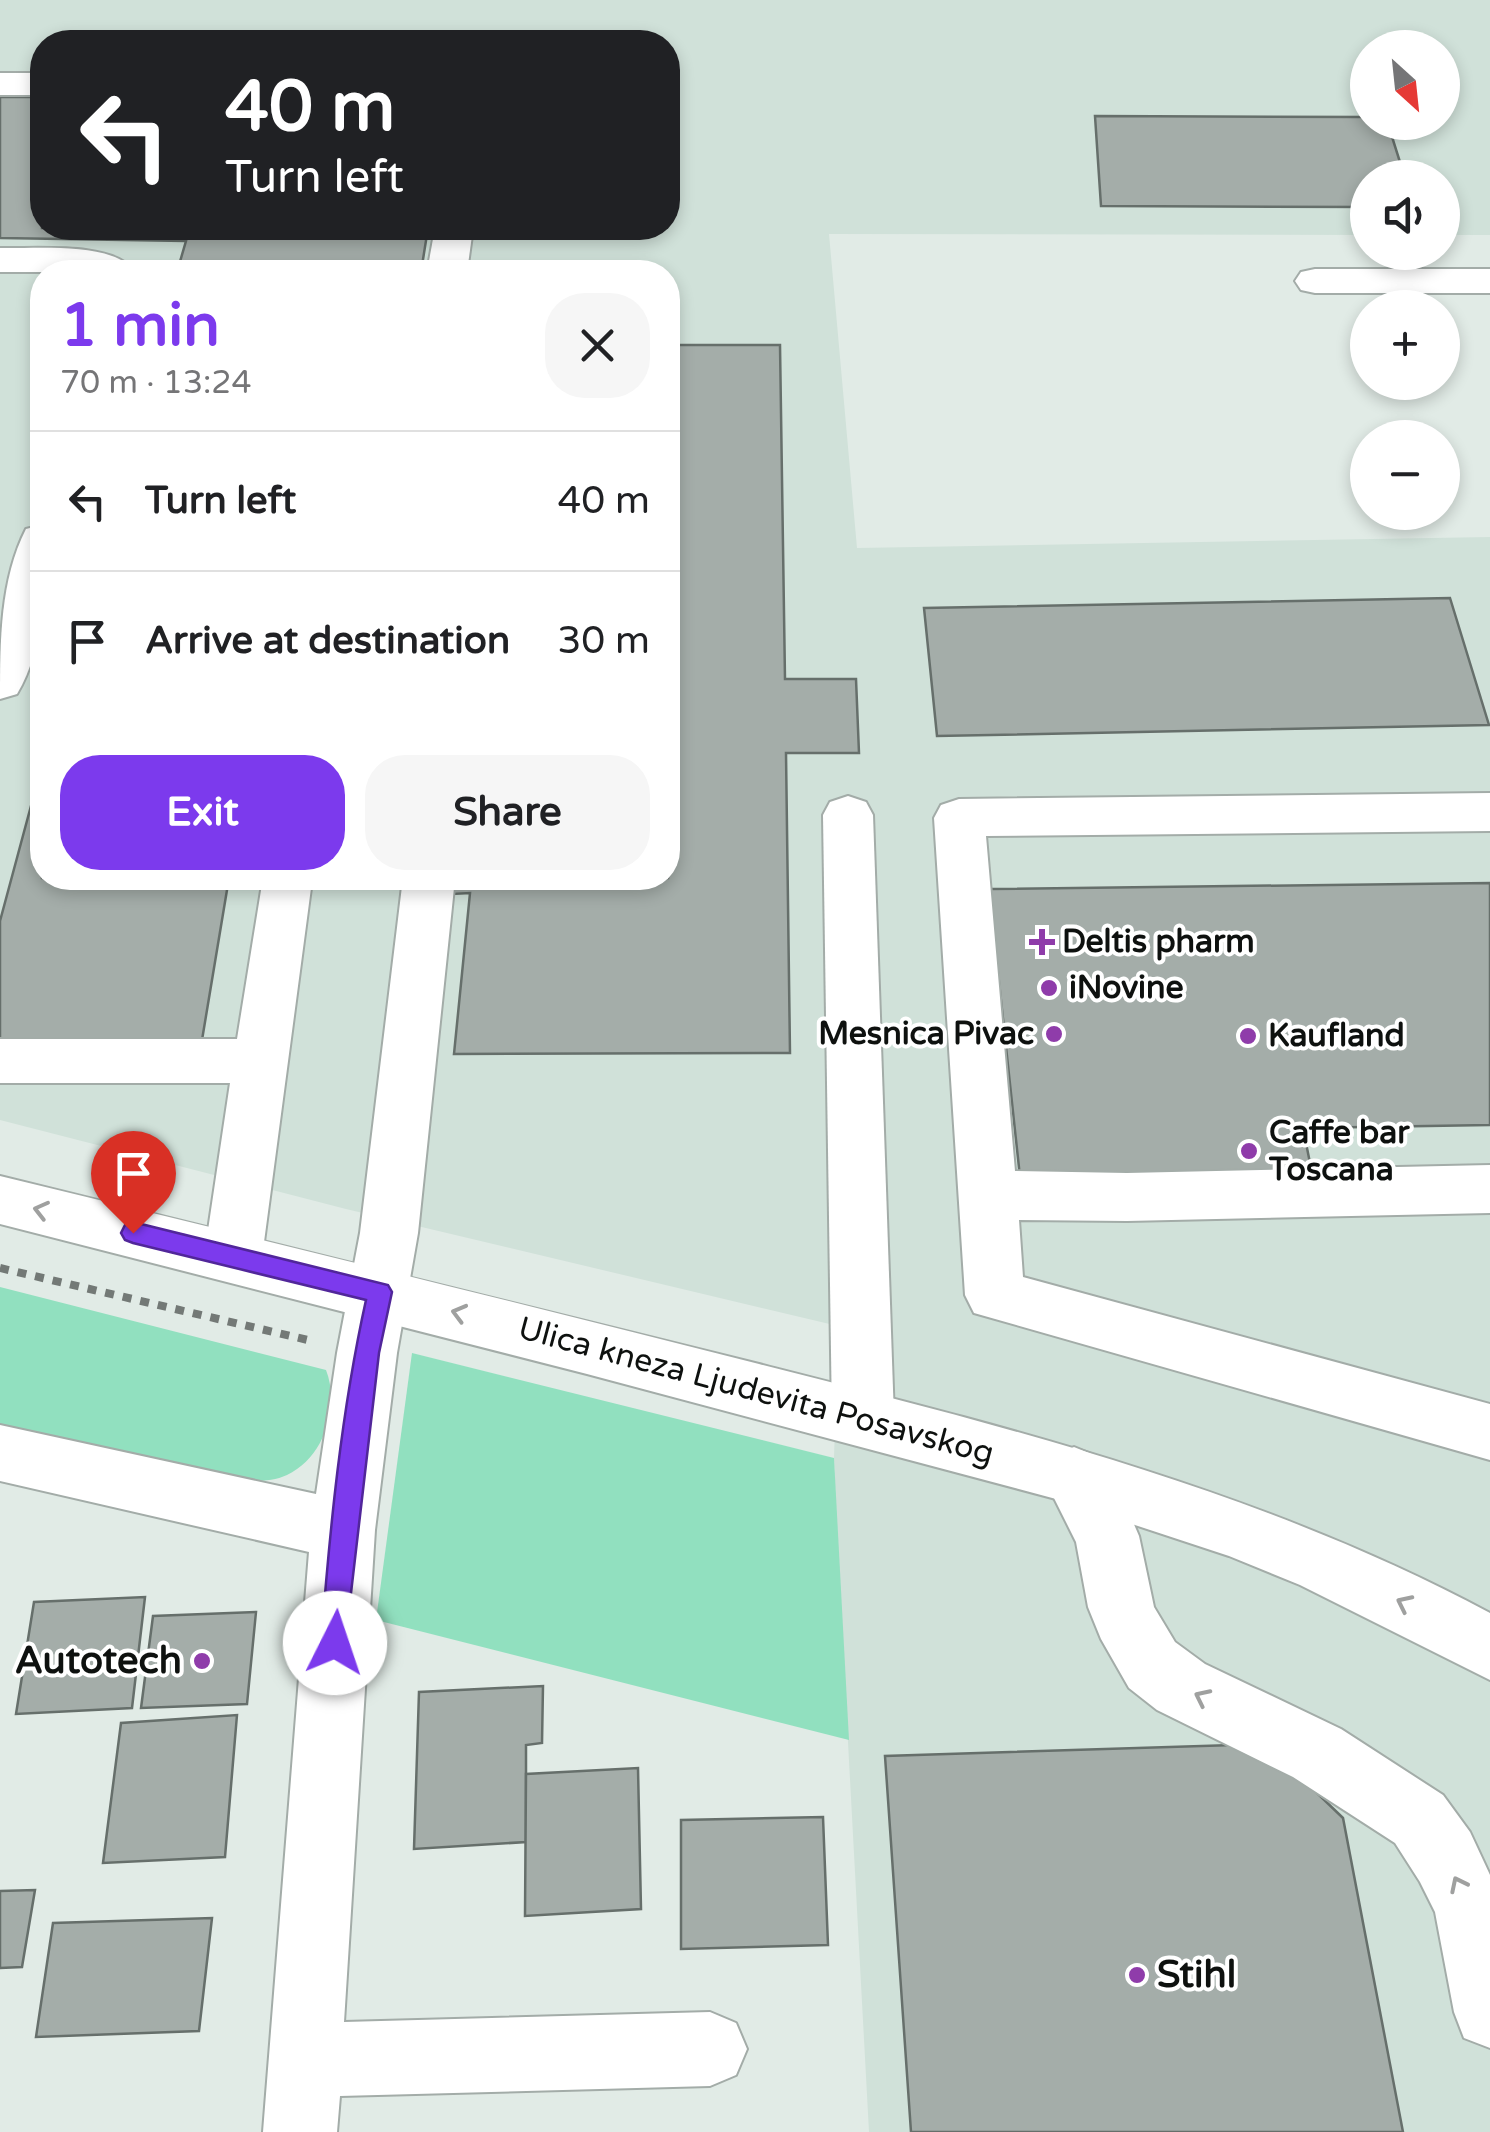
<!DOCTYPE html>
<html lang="en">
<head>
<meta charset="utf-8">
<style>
  body { margin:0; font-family:"Varela Round",sans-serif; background:#f6f6f6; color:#202124; height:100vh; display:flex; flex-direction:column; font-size:38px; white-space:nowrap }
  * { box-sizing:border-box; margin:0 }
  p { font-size:32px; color:#757577 }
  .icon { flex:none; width:55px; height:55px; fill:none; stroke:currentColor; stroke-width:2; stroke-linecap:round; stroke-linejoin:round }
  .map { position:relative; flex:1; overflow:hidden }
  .side { position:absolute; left:30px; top:260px; width:650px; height:630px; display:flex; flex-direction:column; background:#fff; border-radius:40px; box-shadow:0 5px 15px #0003 }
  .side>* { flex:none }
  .top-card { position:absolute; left:30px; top:30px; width:650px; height:210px; border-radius:40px; box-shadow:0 5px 15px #0003; background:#202124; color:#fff; overflow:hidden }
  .needle { width:65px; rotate:153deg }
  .fabs { position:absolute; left:1350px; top:30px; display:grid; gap:20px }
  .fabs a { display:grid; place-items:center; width:110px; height:110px; border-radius:50%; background:#fff; box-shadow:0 5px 15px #0003; font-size:50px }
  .pin { position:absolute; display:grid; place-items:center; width:85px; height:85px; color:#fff; margin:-102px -42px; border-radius:50% 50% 50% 0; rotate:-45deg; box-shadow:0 0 10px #0007 }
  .pin .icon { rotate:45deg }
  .me { position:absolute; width:110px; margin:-55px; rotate:4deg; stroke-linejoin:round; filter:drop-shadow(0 0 8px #0008) }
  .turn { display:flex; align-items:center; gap:35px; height:210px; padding:0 30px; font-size:45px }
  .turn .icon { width:130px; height:130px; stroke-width:2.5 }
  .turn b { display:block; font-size:70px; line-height:85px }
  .round { display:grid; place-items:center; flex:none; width:105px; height:105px; border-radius:40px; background:#f6f6f6 }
  .summary { display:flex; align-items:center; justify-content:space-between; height:170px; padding:0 30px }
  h1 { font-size:60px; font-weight:700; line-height:75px; color:#7c3aed }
  .action { display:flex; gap:20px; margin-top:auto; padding:20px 30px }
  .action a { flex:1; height:115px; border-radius:40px; background:#7c3aed; color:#fff; font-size:40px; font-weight:700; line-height:115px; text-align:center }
  .action a+a { background:#f6f6f6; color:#202124 }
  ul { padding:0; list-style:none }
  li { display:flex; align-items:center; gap:30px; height:140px; padding:0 30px; border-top:2px solid #e0e0e0 }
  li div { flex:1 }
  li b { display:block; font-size:38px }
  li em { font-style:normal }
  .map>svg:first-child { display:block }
  .built { fill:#d0e1d9; fill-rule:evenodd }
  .green { fill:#91e0bf }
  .building { fill:#a4ada9; stroke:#666f6b; stroke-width:2.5 }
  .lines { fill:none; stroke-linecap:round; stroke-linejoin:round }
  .minor-casing { stroke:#a3aca8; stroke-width:4 }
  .major-casing { stroke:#a3aca8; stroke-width:4 }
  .path { stroke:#737976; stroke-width:8; stroke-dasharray:9 9; stroke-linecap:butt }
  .minor { fill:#fff; fill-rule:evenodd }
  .major { fill:#fff; fill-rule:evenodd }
  .oneway { stroke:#9fa09f }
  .route { fill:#7c3aed; stroke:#51269a; stroke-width:2.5 }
  .poi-dot { fill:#8f3caa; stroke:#fff; stroke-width:4 }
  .labels { text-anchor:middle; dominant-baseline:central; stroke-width:8; stroke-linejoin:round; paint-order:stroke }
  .poi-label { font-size:32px; font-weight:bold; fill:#0e110f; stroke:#fff; text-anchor:start }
  .street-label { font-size:32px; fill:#0e110f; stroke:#fff }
  .near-poi-label { font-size:38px; font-weight:bold; fill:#0e110f; stroke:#fff; text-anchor:end }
</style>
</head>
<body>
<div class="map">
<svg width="1490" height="2132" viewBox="0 0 1490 2132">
  <rect width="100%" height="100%" fill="#e1ebe6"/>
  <!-- built -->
  <path class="built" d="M0 0H1490V235H1443L1442 178H1368L1367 235 829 234 857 548 1490 537V2132H869L837 1538 834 1458 838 1326 346 1209 0 1120ZM42 42H668V228H42ZM1368 48H1442V122H1368ZM42 272H668V878H42Z"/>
  <!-- green -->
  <g class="green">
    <path d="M0 1287 326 1370C340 1406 325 1457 287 1475 270 1483 250 1481 231 1480L0 1429Z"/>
    <path d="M412 1353 834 1458 849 1740 376 1620Z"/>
  </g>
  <!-- building -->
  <g class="building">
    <path d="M0 97H42V228H428L421 272H177L186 241 0 238Z"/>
    <path d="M1095 116 1368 117V122L1388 124 1405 178H1368V207L1101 206Z"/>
    <path d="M668 345H780L785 679H856L859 753H786L790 1053 454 1054 470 893 452 894 454 878H668Z"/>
    <path d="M1450 598 1489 725 937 736 924 608Z"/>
    <path d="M42 765V878H229L200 1052 0 1050V921Z"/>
    <path d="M1490 883V1125L1303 1128 1312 1173 1020 1177 989 889Z"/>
    <path d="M145 1597 132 1708 16 1714 34 1602Z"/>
    <path d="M256 1612 247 1704 141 1708 153 1616Z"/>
    <path d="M543 1686 542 1743 526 1745V1842L414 1849 419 1692Z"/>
    <path d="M237 1715 225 1857 103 1863 121 1723Z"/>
    <path d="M1266 1744 1343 1818 1403 2132H911L885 1756Z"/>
    <path d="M638 1768 641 1909 525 1916 526 1774Z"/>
    <path d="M823 1817 828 1945 681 1949V1820Z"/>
    <path d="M35 1890 22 1967 0 1968V1891Z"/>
    <path d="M212 1918 199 2031 36 2037 53 1923Z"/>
  </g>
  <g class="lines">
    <defs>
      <g id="minor">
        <rect x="0" y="73" width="42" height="22"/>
        <path d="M435 228H473L467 272H427Z"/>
        <path d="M0 248C36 249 114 241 135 272H0Z"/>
        <path d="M1315 269H1490V293H1315L1301 290 1295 281 1301 272Z"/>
        <path d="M42 525C46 580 46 645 17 694L0 699C0 642 0 580 26 529Z"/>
        <path d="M1490 793V831L986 836 1015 1171 1127 1173 1490 1165V1213L1127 1221 1019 1220 1023 1277 1490 1404V1460L974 1313 965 1295 934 818 941 805 959 799Z"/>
        <path d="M848 796 866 802 873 815 894 1418 885 1438 863 1446 841 1438 832 1418 823 815 830 802Z"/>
        <path d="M263 878H317L311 888 262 1257 254 1275 233 1282 212 1275 204 1257 230 1083H0V1039H237Z"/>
        <path d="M403 878H455L418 1233 397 1353 375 1530 344 2022 710 2012 736 2023 747 2049 736 2075 710 2086 340 2096 337 2132H263L309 1552 0 1481V1425L316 1494 337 1353 360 1233Z"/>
        <path d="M1074 1447 1096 1456 1130 1515 1139 1536 1154 1607 1175 1642 1205 1664 1341 1729 1443 1795 1470 1832 1490 1875V2048L1464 2038 1454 2012 1435 1912 1420 1882 1395 1843 1293 1777 1157 1710 1129 1688 1101 1639 1088 1607 1076 1542 1043 1476 1052 1456Z"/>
      </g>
      <path id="major" d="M0 1176C253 1237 506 1300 759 1364 1010 1428 1261 1490 1490 1613V1680L1300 1585 1229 1556 1056 1499 587 1374 0 1224Z"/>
    </defs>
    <!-- minor casing -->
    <use href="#minor" class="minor-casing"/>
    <!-- major casing -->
    <use href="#major" class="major-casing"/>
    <!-- path -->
    <path class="path" d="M0 1268 312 1341"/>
    <!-- minor -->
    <use href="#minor" class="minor"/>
    <!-- major -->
    <use href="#major" class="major"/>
  </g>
  <!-- one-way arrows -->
  <defs><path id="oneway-chevron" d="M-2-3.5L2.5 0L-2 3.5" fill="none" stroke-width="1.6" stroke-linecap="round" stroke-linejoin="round" transform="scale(2.5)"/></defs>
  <g class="oneway">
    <use href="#oneway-chevron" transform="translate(41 1210) rotate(-166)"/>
    <use href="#oneway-chevron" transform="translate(459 1313) rotate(-165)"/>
    <use href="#oneway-chevron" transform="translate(1404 1603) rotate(-154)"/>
    <use href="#oneway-chevron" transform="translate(1202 1697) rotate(-154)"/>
    <use href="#oneway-chevron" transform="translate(1458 1884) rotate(-116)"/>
  </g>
  <!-- route -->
  <path class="route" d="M133 1222 388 1285 392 1292 379 1353 344 1653 335 1656 325 1653 321 1643C330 1528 341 1413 366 1300L133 1243 125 1240 121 1233 125 1225Z"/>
  <!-- markers -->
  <g class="poi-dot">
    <path d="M1037 927h10v10h10v10h-10v10h-10v-10h-10v-10h10z"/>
    <circle cx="1049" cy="988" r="10"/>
    <circle cx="1054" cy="1034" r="10"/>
    <circle cx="1248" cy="1036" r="10"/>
    <circle cx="1249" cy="1151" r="10"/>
    <circle cx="202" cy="1661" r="10"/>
    <circle cx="1137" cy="1975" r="10"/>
  </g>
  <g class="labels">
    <!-- poi labels -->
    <g class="poi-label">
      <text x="1062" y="942">Deltis pharm</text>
      <text x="1069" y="988">iNovine</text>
      <text x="1034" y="1034" text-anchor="end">Mesnica Pivac</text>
      <text x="1268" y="1036">Kaufland</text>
      <text x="1269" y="1133">Caffe bar<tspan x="1269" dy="37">Toscana</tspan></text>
    </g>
    <!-- street labels -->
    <g class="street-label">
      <text transform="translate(756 1391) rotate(15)">Ulica kneza Ljudevita Posavskog</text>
    </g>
    <!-- near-poi labels -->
    <g class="near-poi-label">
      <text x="182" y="1661">Autotech</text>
      <text x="1157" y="1975" text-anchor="start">Stihl</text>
    </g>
  </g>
</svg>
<div class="fabs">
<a><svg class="needle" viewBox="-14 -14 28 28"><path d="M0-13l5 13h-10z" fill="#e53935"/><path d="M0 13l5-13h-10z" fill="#757577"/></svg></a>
<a><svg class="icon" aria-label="sound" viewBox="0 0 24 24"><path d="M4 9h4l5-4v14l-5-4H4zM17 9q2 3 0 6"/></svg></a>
<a>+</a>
<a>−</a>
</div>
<div class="pin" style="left:133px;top:1233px;background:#d93025"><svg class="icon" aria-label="arrive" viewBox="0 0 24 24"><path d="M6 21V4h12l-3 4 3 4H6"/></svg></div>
<svg class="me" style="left:335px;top:1643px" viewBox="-20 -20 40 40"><circle r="19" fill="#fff"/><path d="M0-13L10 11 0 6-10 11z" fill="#7c3aed"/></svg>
<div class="top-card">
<div class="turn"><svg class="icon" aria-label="left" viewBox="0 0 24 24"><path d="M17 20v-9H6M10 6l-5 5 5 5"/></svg><div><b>40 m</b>Turn left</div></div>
</div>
<section class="side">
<div class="summary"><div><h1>1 min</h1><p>70 m · 13:24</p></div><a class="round"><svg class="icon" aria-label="close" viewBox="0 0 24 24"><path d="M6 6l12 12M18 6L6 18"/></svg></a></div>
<ul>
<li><svg class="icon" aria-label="left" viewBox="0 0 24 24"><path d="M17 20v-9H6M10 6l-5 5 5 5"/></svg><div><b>Turn left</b></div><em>40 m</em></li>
<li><svg class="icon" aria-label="arrive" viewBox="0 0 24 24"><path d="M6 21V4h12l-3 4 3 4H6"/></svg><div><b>Arrive at destination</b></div><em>30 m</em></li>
</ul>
<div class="action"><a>Exit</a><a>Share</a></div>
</section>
</div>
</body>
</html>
